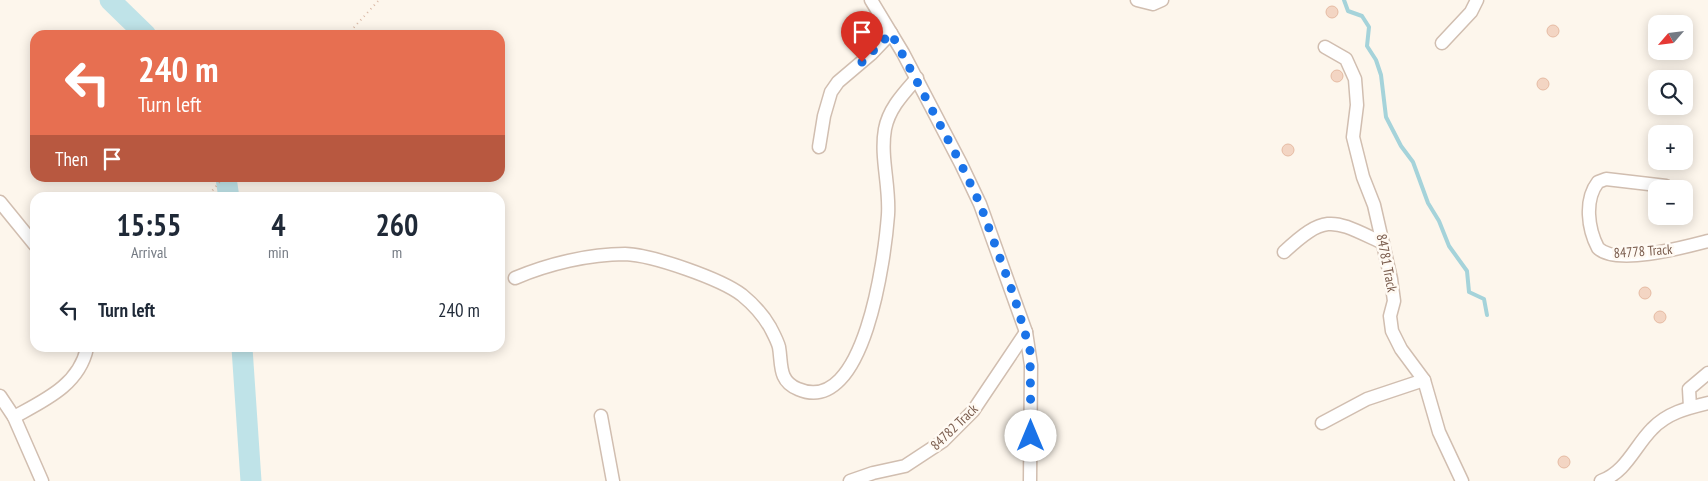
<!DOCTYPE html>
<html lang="en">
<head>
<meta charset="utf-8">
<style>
  body { margin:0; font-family:"PT Sans Narrow",sans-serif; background:#f6f6f7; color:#1f2937; height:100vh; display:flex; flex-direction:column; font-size:19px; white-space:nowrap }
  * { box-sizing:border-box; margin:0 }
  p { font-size:16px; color:#747a83 }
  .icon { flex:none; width:28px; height:28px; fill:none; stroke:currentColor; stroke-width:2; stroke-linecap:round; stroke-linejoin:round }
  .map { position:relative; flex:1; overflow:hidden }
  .sheet { position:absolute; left:30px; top:192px; width:475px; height:160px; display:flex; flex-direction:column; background:#fff; border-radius:15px; box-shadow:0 2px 12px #0003 }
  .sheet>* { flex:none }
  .top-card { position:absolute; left:30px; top:30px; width:475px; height:152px; border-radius:15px; box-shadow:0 2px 12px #0003; background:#e76f51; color:#fff; overflow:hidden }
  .needle { width:32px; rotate:242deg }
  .tools { position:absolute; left:1648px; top:15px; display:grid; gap:10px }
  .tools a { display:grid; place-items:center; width:45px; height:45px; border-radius:10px; background:#fff; box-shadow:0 2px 12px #0003; font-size:25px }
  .pin { position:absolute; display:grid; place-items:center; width:42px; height:42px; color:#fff; margin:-51px -21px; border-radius:50% 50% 50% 0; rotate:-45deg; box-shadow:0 0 5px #0007 }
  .pin .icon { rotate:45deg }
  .me { position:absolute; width:55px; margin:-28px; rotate:0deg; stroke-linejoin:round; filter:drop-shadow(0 0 4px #0008) }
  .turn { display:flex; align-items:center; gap:18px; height:105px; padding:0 25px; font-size:22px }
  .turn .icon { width:65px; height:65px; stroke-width:2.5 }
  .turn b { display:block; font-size:35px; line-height:42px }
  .then { display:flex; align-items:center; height:48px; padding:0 25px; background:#0003; gap:10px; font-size:19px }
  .eta { display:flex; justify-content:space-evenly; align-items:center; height:85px; text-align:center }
  .eta b { font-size:30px; font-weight:700; line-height:35px }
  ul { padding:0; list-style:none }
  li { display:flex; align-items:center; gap:15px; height:65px; padding:0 25px }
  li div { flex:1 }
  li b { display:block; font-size:19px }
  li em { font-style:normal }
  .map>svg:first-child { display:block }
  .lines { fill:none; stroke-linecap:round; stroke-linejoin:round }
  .stream { stroke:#a5d3da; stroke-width:4 }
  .river { stroke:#bfe3e8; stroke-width:21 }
  .building { fill:#f3d5c3; stroke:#e6bba3 }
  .minor-casing { stroke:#d1beb0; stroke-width:15 }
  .path { stroke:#d9b8a5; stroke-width:2; stroke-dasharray:1 4; stroke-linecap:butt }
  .minor { stroke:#fff; stroke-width:12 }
  .route { stroke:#1a73e8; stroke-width:9; stroke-dasharray:0 16.2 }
  .labels { text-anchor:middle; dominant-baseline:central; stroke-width:5; stroke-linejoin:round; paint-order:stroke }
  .street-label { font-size:14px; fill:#7a5c4d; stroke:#fffaf3 }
</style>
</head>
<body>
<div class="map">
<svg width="1708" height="481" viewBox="0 0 1708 481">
  <rect width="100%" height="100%" fill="#fdf6ec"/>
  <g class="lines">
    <!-- stream -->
    <path class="stream" d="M1344 0 1348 11 1362 16 1369 27 1367 46 1376 60 1381 75 1386 117 1401 146 1413 162 1428 203 1439 221 1449 246 1467 271 1469 292 1484 299 1487 315"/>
    <!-- river -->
    <g class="river">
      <path d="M110 0 146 35"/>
      <path d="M226 178 229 198"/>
      <path d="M242 348 251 481"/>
    </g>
  </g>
  <!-- building -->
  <g class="building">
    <circle cx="1332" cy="12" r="6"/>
    <circle cx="1553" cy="31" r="6"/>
    <circle cx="1337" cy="76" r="6"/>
    <circle cx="1543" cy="84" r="6"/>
    <circle cx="1288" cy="150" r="6"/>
    <circle cx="1645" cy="293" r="6"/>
    <circle cx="1660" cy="317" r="6"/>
    <circle cx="1564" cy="462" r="6"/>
  </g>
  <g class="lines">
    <defs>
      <g id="minor">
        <path d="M871 0 903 53 961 164 980 204 1026 332 1031 365 1030 481"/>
        <path d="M1137 0 1153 4 1162 0"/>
        <path d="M1442 43 1471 12 1477 0"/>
        <path d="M1325 47 1346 59 1355 79 1357 105 1353 137 1363 177 1374 205 1391 279 1394 301 1390 316 1392 331 1401 349 1424 380 1439 432 1462 481"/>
        <path d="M819 147 824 116 831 92 838 82 871 54 891 33"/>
        <path d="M1666 186 1606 179 1598 182C1584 200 1588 229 1598 248 1616 266 1685 247 1708 241"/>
        <path d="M0 202 35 245"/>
        <path d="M1284 252C1327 212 1333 220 1383 243"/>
        <path d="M515 278C548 264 589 254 625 254 653 255 721 279 742 295 753 304 763 315 770 327 773 333 777 340 779 347 782 364 778 381 798 389 865 418 885 255 888 215 890 186 880 157 885 129 889 108 904 93 917 78"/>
        <path d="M0 396 14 417 42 481"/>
        <path d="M1690 407 1689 389 1708 373"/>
        <path d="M601 416 613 481"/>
        <path d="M14 417C45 400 79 385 87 348"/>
        <path d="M1322 423 1367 399 1424 380"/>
        <path d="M850 481 873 473 905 466 943 441 973 411 1026 332"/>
        <path d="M1601 481C1626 472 1635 446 1652 429 1667 413 1687 408 1708 403"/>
      </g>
    </defs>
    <!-- minor casing -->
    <use href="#minor" class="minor-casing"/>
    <!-- path -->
    <g class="path">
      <path d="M347 35 379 0"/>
      <path d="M206 198 223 178"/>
    </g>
    <!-- minor -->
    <use href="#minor" class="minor"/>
  </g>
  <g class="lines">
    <!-- route -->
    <path class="route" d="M862 62 891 33 961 164 980 204 1014 296 1030 350 1031 436"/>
  </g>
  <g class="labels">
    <!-- street labels -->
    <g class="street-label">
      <text transform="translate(1643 251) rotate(-4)">84778 Track</text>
      <text transform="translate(1387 263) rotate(79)">84781 Track</text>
      <text transform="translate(954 427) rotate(-44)">84782 Track</text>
    </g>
  </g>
</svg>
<div class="tools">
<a><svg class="needle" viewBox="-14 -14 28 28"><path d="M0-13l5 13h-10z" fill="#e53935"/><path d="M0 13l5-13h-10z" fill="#747a83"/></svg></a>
<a><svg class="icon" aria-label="search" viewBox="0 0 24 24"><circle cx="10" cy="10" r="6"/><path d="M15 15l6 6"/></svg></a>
<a>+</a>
<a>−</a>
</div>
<div class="pin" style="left:862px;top:62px;background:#d93025"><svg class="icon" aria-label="arrive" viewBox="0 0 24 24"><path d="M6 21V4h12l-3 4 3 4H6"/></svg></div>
<svg class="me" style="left:1031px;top:436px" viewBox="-20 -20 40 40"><circle r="19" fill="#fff"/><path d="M0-13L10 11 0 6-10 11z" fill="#1a73e8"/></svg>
<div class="top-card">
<div class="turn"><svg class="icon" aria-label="left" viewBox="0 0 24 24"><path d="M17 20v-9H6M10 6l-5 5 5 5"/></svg><div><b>240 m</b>Turn left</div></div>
<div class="then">Then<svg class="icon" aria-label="arrive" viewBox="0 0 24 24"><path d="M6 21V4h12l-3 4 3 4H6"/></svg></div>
</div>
<section class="sheet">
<div class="eta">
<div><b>15:55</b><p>Arrival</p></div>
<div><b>4</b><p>min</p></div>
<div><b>260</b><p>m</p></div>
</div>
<ul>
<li><svg class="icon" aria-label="left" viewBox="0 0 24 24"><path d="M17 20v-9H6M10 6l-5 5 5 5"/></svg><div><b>Turn left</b></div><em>240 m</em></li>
</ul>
</section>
</div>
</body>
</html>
